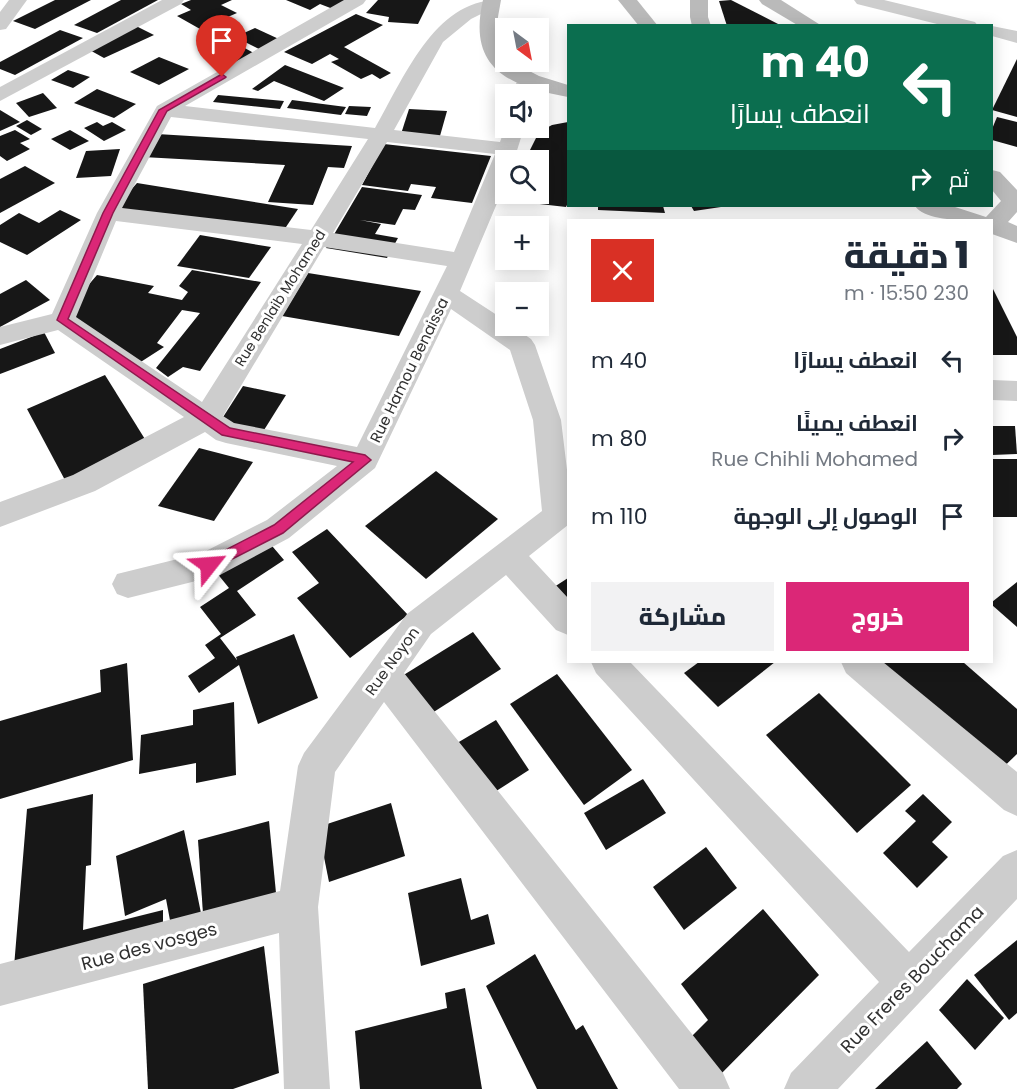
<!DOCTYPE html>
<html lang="ar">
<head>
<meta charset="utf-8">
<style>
  body { margin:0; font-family:Poppins,Cairo,sans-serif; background:#f2f2f3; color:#1f2937; direction:rtl; height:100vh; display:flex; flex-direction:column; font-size:22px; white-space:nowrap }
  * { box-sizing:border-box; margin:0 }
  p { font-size:20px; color:#747a83 }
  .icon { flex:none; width:33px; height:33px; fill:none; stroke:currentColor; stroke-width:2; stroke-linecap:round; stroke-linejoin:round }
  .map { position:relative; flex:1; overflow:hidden; direction:ltr }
  .sheet { position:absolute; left:567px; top:219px; width:426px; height:444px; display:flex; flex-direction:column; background:#fff; border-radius:0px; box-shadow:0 3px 15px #0003; direction:rtl }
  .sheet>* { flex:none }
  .top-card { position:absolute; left:567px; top:24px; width:426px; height:183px; border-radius:0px; box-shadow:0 3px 15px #0003; direction:rtl; background:#0b6e4f; color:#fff; overflow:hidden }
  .needle { width:39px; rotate:148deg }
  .fabs { position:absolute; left:495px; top:18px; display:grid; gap:12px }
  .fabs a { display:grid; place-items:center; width:54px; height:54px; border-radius:0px; background:#fff; box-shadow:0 3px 15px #0003; font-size:30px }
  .pin { position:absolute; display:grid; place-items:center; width:51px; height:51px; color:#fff; margin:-62px -26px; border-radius:50% 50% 50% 0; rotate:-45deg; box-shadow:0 0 6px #0007 }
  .pin .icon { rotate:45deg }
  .me { position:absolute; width:66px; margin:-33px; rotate:62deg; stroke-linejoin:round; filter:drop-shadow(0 0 4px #0008) }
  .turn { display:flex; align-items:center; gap:21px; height:126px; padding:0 24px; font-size:27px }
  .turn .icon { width:78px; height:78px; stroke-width:2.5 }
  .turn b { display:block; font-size:42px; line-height:51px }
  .then { display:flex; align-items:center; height:57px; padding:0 24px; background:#0003; gap:12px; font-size:22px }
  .round { display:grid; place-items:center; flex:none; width:63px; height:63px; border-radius:0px; background:#f2f2f3 }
  .overview { display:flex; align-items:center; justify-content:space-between; height:102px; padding:0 24px }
  h1 { font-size:36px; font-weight:800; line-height:45px }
  .action { display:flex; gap:12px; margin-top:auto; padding:12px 24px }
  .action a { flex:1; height:69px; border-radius:0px; background:#db2777; color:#fff; font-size:24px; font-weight:800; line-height:69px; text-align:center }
  .action a+a { background:#f2f2f3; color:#1f2937 }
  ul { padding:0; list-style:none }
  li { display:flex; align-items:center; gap:18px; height:78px; padding:0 24px }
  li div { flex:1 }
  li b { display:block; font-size:22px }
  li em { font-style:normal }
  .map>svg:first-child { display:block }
  .building { fill:#171717 }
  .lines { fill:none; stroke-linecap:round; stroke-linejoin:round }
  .minor { fill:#cdcdcd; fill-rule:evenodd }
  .secondary { fill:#bababa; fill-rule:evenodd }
  .route { fill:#db2777; stroke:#8e194d; stroke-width:1.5 }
  .labels { text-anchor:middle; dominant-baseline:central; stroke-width:6; stroke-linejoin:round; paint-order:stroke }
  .far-street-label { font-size:14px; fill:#303030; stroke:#fff }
  .street-label { font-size:15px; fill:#303030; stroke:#fff }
  .near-street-label { font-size:18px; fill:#303030; stroke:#fff }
</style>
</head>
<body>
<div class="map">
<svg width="1017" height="1089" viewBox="0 0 1017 1089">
  <rect width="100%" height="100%" fill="#fff"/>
  <!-- building -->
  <g class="building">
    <path d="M55 0H91L35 29 13 21Z"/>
    <path d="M121 0H158L97 33 74 25Z"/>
    <path d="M191 0H232L221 5 237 13 200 29 177 16 191 10 181 4Z"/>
    <path d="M286 0H344L348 2 333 9 320 4 310 10Z"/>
    <path d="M378 0H430L418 24 388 22 389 17 366 13Z"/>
    <path d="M731 0 782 26H727L719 1Z"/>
    <path d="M356 14 383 25 337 51 344 47 391 73 380 79 372 74 361 79 331 62 339 59 330 54 312 64 284 52Z"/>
    <path d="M136 26 154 35 104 58 86 48Z"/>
    <path d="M255 28 281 40 261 50 235 37Z"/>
    <path d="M60 30 83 38 15 75 0 69V62Z"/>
    <path d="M232 41 263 58 240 68 209 51Z"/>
    <path d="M159 57 189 69 159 85 130 72Z"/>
    <path d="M1017 59V117L992 110Z"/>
    <path d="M285 65 344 88 324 101 274 81 258 91 252 89Z"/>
    <path d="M68 70 90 77 73 88 51 80Z"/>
    <path d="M97 89 136 104 114 118 74 103Z"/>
    <path d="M43 93 57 108 29 117 16 103Z"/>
    <path d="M218 95 284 101 280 109 213 102Z"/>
    <path d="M292 100 346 107 341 115 287 108Z"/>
    <path d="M349 106 371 107 367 116 345 114Z"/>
    <path d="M409 109 447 111 440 136 401 134Z"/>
    <path d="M0 110 20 122 0 131Z"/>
    <path d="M997 117 1017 122V147L992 140V129Z"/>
    <path d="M27 120 42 129 31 135 16 126Z"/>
    <path d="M97 122 103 126 112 122 126 130 104 141 84 128Z"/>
    <path d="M568 122V203L566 207 513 201 515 194H538V160H525L539 132 552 125Z"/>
    <path d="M15 130 30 139 20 143 30 149 7 161 0 156V136Z"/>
    <path d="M70 130 89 141 70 150 51 139Z"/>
    <path d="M157 134 352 146 344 168 328 167 313 205 268 202 285 165 143 157Z"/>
    <path d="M384 144 491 156 472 203 431 198 436 187 411 184 408 191 362 185Z"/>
    <path d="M120 149 111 176 76 178 86 151Z"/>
    <path d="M25 166 55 183 0 213V179Z"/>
    <path d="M137 183 298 209 280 236 115 208Z"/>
    <path d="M362 187 422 195 415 210 403 209 395 225 360 220 381 224 375 234 398 238 387 258 326 248Z"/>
    <path d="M598 206H663L665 213 598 210Z"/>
    <path d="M691 206H721V207L694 211Z"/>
    <path d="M60 210 81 220 27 255 0 242V225L19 213 39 223Z"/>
    <path d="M200 235 271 247 249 278 177 266Z"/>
    <path d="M192 270 261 282 200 371 183 367 168 377 156 368 200 313 182 310 157 343 164 347 136 365 61 317 97 275 154 286 148 293 182 300 188 292 179 286Z"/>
    <path d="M308 273 421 291 399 336 282 316Z"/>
    <path d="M26 280 50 300 0 327V294Z"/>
    <path d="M992 287 1017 337V355H992Z"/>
    <path d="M44 332 55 353 0 374V349Z"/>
    <path d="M105 375 148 444 66 482 27 409Z"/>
    <path d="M243 386 286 395 259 438 216 428Z"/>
    <path d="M992 426H1015L1017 454 992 455Z"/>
    <path d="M199 448 253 462 214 521 158 506Z"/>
    <rect x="992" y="459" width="25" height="58"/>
    <path d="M436 471 498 519 426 579 365 526Z"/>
    <path d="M327 529 408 615 350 658 297 598 319 583 292 552Z"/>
    <path d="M267 540 284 560 237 591 256 615 220 638 237 660 236 657 294 634 318 698 258 724 239 665 199 693 188 676 215 658 205 645 221 634 200 607 229 588 216 572Z"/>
    <path d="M568 578V610L551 589Z"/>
    <path d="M1017 582V627L992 605V602Z"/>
    <path d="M473 632 501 669 429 715 402 676Z"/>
    <path d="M699 662H775L718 707 684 673Z"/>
    <path d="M862 662H963L1017 709V754L989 781Z"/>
    <path d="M127 663 133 760 0 799V721L101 692 100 670Z"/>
    <path d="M557 674 632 770 584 805 510 704Z"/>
    <path d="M819 693 911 785 857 833 766 735Z"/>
    <path d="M234 702 236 775 196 783V763L139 774 141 735 193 725V710Z"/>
    <path d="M496 720 529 770 479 802 447 749Z"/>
    <path d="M643 779 666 813 606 850 584 813Z"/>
    <path d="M93 794 91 865 86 866 83 930 163 910V941L13 979 27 809Z"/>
    <path d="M923 794 952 822 932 842 948 857 917 888 883 853 916 821 905 811Z"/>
    <path d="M391 803 405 856 329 882 318 827Z"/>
    <path d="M269 821 276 893 203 914 198 840Z"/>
    <path d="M184 830 202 918 172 931 166 899 125 916 116 856Z"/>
    <path d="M706 847 737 888 684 930 653 887Z"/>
    <path d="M461 878 471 920 488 914 495 944 421 966 408 893Z"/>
    <path d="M763 909 819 975 713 1082 684 1044 708 1020 681 984Z"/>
    <path d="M1017 940V1013L1009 1020 974 975Z"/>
    <path d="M264 946 279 1073 233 1089H148L143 984Z"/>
    <path d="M535 954 576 1030 583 1025 618 1089H537L486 986Z"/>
    <path d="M967 979 1004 1018 975 1050 939 1010Z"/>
    <path d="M465 988 482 1089H360L355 1031 447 1008 445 993Z"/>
    <path d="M927 1041 962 1084 957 1089H875Z"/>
  </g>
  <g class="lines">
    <!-- minor -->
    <g class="minor">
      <path d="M9 0H27L6 29 0 30V12Z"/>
      <path d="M162 0H184L181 4 0 101V87Z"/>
      <path d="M344 0H366L363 4 185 106 375 128C403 80 434 0 498 0L500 2 497 6 471 19 443 42 394 130 500 142 506 125V128H524L514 160H506V182L460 291 506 321V326H512L531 339 535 345 561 420 568 478V525L529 556 568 598V635L556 630 506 575 431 634 404 673 723 1073 730 1089H679L384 702 335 772 318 907 330 1089H284L279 933 0 1006V964L280 891 298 766 304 753 407 614 542 511 533 420 510 350 451 309 375 468 289 538 220 575 128 598 117 594 112 584 117 574 202 553 267 520 337 466 226 443 216 440 205 432 95 491 0 527V502L73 475 184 417 58 330 0 345V327L52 314 97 213 157 106ZM171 117 368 139 311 230 122 208ZM387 142 495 154 454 252 333 233ZM116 221 302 244 202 402 76 317ZM324 247 447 266 357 447 234 423 223 416Z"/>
      <path d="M854 0H884L975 22 978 26H945L857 4Z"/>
      <path d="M992 26 1017 31V43L992 36Z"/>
      <path d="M527 72 534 74 537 78 532 94H512L520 74Z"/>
      <path d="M992 380 1017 381V401L992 400Z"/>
      <path d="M591 662H630L909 952 1003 856 1017 850V899L838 1089H784L791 1073 879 982 596 673Z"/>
      <path d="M841 662H883L1017 772V816L1004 810 846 673Z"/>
    </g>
    <!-- secondary -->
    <g class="secondary">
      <path d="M483 0H501C499 13 495 26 498 39 500 47 506 53 506 62H512L539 76 568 85V97C509 86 467 69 483 0Z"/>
      <path d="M618 0H637L658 26H639Z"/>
      <path d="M690 0H708V17L711 26H692L690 17Z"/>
      <path d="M759 0H781L822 26H799L762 4Z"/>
      <path d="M992 170 1000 172 1017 190V212L1008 222 1017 226V243L992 234V220C972 220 927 223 915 206H952L986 217 1001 201 992 190Z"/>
    </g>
  </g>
  <!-- route -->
  <path class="route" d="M222 74 226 77 225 78 167 111 113 213 68 319 230 428 365 455 371 460 283 533 209 571 204 569 202 565 204 561 274 525 353 462 222 435 57 320 103 213 159 110Z"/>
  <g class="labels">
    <!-- far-street labels -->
    <g class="far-street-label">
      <text transform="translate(280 298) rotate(-58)">Rue Benlaib Mohamed</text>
    </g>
    <!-- street labels -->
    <g class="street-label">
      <text transform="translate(409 370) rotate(-64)">Rue Hamou Benaissa</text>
      <text transform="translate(392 661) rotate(-54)">Rue Noyon</text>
    </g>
    <!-- near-street labels -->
    <g class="near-street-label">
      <text transform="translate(149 946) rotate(-15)">Rue des vosges</text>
      <text transform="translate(912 979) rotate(-46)">Rue Freres Bouchama</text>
    </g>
  </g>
</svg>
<div class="fabs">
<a><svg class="needle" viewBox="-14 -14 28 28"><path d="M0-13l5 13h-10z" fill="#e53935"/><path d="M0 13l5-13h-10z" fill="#747a83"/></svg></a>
<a><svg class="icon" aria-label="sound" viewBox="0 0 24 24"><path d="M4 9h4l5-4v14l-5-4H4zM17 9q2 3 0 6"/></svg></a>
<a><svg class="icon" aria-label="search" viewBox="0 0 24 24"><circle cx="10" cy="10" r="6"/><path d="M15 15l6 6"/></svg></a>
<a>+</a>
<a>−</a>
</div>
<div class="pin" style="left:222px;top:77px;background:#d93025"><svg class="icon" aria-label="arrive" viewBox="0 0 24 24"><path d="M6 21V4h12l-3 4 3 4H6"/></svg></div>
<svg class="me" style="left:209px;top:565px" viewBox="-20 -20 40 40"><path d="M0-17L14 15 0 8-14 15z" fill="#db2777" stroke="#fff" stroke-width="4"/></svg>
<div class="top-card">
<div class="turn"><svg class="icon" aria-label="left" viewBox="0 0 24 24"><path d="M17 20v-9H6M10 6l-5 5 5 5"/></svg><div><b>40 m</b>انعطف يسارًا</div></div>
<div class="then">ثم<svg class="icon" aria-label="right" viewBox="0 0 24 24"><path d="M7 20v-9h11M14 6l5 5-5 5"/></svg></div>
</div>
<section class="sheet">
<div class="overview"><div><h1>1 دقيقة</h1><p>230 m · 15:50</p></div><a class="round" style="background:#d93025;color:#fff"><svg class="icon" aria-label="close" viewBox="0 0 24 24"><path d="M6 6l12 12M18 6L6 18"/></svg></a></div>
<ul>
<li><svg class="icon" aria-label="left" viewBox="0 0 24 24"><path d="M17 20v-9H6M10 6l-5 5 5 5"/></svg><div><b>انعطف يسارًا</b></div><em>40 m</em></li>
<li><svg class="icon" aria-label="right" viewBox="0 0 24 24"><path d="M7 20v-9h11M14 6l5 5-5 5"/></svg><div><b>انعطف يمينًا</b><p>Rue Chihli Mohamed</p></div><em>80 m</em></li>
<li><svg class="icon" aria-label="arrive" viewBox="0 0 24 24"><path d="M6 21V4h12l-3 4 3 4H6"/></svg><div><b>الوصول إلى الوجهة</b></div><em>110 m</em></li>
</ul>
<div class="action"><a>خروج</a><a>مشاركة</a></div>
</section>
</div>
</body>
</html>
